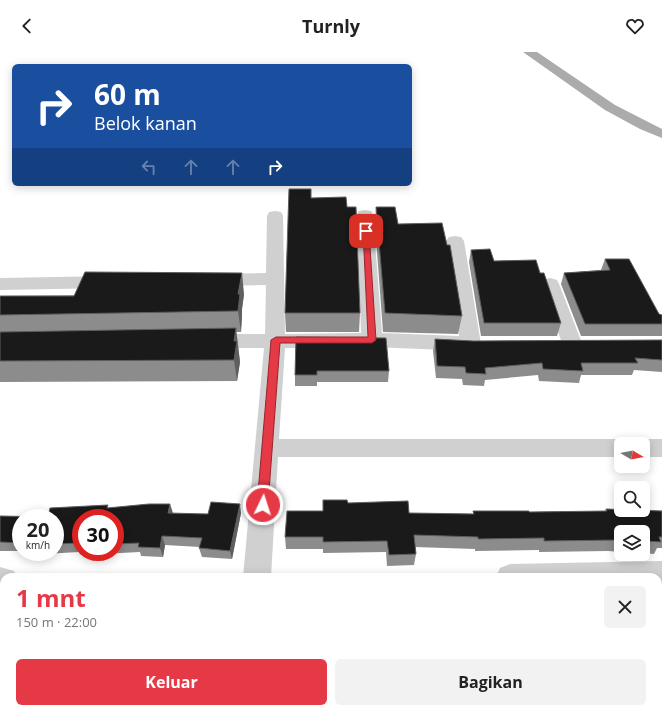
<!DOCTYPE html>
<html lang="id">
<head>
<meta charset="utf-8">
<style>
  body { margin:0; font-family:"Open Sans",sans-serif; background:#f2f2f2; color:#222; height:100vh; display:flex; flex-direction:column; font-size:15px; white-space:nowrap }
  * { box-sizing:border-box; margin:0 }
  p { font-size:13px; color:#767676 }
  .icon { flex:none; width:22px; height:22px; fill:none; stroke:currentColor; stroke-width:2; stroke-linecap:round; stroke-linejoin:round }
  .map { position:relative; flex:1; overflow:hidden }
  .side { position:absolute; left:0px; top:521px; width:662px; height:140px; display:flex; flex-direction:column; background:#fff; border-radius:12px 12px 0 0; box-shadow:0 2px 10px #0003 }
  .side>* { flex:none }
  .banner { position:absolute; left:12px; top:12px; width:400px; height:122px; border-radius:6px; box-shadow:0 2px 10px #0003; background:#1a4fa0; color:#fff; overflow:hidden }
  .needle { width:26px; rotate:100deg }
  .buttons { position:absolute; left:614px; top:385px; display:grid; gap:8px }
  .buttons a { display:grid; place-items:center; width:36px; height:36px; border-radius:6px; background:#fff; box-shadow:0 2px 10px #0003; font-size:20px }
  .speed { position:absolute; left:12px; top:457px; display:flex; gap:8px; font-size:20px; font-weight:700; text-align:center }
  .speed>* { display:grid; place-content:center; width:52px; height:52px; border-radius:50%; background:#fff; box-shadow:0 2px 10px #0003; line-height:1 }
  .speed small { font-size:10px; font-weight:400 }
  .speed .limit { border:6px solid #d22; background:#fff; color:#111 }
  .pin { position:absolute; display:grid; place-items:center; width:34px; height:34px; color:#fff; margin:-17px; border-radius:8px; box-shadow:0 2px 6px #0006 }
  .me { position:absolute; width:44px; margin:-22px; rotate:4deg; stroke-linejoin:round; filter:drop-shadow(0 0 3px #0008) }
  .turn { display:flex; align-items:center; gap:14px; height:84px; padding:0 16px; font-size:18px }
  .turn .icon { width:52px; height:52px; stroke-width:2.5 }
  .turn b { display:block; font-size:28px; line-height:34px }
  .lanes { display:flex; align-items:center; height:38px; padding:0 16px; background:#0003; justify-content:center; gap:20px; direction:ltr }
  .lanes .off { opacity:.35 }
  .round { display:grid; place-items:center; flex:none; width:42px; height:42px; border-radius:6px; background:#f2f2f2 }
  .headline { display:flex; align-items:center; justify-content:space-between; height:68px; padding:0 16px }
  h1 { font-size:24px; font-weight:700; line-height:30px; color:#e63946 }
  .primary-button { display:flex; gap:8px; margin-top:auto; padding:8px 16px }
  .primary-button a { flex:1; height:46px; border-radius:6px; background:#e63946; color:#fff; font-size:16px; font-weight:700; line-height:46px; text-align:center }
  .primary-button a+a { background:#f2f2f2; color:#222 }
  header { display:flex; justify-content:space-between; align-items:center; height:52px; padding:0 16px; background:#fff; font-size:18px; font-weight:700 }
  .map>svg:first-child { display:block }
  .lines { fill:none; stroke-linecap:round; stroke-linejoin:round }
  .minor { fill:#d0d0d0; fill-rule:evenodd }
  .primary { fill:#ababab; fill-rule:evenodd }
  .wall { fill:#8c8c8c; fill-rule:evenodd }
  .shaded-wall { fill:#5f5f5f }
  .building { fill:#1a1a1a; stroke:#5f5f5f }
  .route { fill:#e63946; stroke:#96252e }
</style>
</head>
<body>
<header><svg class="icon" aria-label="back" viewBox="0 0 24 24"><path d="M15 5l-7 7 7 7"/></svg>Turnly<svg class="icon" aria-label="heart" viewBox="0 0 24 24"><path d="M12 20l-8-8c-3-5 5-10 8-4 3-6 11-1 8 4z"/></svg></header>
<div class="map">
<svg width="662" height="661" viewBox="0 0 662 661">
  <rect width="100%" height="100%" fill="#fff"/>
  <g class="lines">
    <!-- minor -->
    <g class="minor">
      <path d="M365 158 371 159 373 163 382 281 459 284 446 189 449 185 455 184 461 185 464 189 481 292 478 297 471 299 372 295 285 296 279 387H621L630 389 631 392H621V405H278L271 525H243L264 296H207L200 294 197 289 200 284 207 282H265L266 233 213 234 206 232 204 228 206 224 213 222 266 221 267 164 269 160 275 159 281 160 283 164 285 282 361 281 357 163 359 159Z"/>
      <path d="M110 224 117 226 119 230 117 234 110 236 0 238V226Z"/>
      <path d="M550 226 557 228 559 232 582 291 579 296 572 298 565 296 562 291 541 232 543 228Z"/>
      <path d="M643 387H662V405H643V392H633L634 389Z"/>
      <path d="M662 509V535H658V525H496L500 516 510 512Z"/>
      <path d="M0 515 14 519 17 525H4V541H0Z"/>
      <path d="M65 657H97L96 661H64Z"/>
      <rect x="231" y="657" width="32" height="4"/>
      <path d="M389 657H421L422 661H390Z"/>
      <path d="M547 657H579L580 661H548Z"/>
    </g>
    <!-- primary -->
    <path class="primary" d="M523 0H537L615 53 662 77V86L640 77 605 58Z"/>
  </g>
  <!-- wall -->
  <g class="wall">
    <path d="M311 146 347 155 360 261 359 280H286L285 261Z"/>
    <path d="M376 155 398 172 462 264 458 282 383 280 375 173Z"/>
    <path d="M471 198 494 209 540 221 561 271 557 284H481L469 210Z"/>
    <path d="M605 207 659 262 662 263V284H581L561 232 564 221 601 218Z"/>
    <path d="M244 242 242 257V263L241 280H236L240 310 237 329 0 330V244Z"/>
    <path d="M296 285 389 319 388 330H317V334H295V323Z"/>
    <path d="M435 287 473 289 662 288V320L634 318 632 323H581L579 331 539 329 538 323 485 328 484 334 463 333 462 327 436 326 433 299Z"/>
    <path d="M348 451 409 461 473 462V459L529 460 605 459 606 457 662 459V496H657L654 502 643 501V480H621V500L608 499 539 500V498L475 499V497L415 495 416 502 414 513 387 514 386 500 323 501V497H286L285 485 323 459Z"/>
    <path d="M109 456 173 462H208L241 461 232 507 202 505 199 496 200 495 165 493 163 505 141 504 140 500 81 503 79 500 44 502 43 500H55V466H21V499H0V464L48 465ZM81 466H115V500H81Z"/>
    <path d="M591 657H658L662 661H592Z"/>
  </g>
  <!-- shaded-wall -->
  <g class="shaded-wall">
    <path d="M242 221 244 242 242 257V263L241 280 238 259V242Z"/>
    <path d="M236 276 240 310 237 329 234 308V289Z"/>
    <path d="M170 452 173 461H168Z"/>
    <path d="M240 452 241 461 232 507 230 499Z"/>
    <path d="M162 484 165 493 163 505 160 496Z"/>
    <path d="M43 657H53L52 661H42Z"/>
    <path d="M212 657H216V661H211Z"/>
  </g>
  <!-- building -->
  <g class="building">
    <path d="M289 137H311V146L346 145 347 155H356L360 261H285Z"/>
    <path d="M376 155H395L398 172 442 171 447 193H450L462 264 385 261Z"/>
    <path d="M490 197 494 209 536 208 540 221H544L561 271H484L471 198Z"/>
    <path d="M605 207H629L659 262 662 263V272H585L564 221 610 218Z"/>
    <path d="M85 220 242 221 238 242H240L238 259 0 263V244H74Z"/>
    <path d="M236 276 234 289H237L234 308 0 309V280Z"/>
    <path d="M296 285 386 286 389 319H317V323H295Z"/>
    <path d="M435 287 473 289 662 288V308L635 306 638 311H581L583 319 543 317 542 311 485 316 486 322 466 321 465 315 437 314Z"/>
    <path d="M323 448H347L348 451 408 449 409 461 474 462 473 459H529V460L607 459 606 457 662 459V485H659L661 490 643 489V480H621V488L544 489V486L478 487V485L414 483 416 502 389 503 387 489 323 490V485H285L287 459H323Z"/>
    <path d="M211 450 240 452 230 499 199 496 202 486 162 484 160 496 138 495 139 491 115 492V466H81V494H76L77 491 55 492V466H21V491L0 490V464L48 465 50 456 108 453 107 456 149 452H170L168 461 208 462Z"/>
    <path d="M658 540H662V661H602L601 657H658Z"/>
    <path d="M0 544H4V657H43L42 661H0Z"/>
    <path d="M99 657H212L211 661H98Z"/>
    <path d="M260 657H383V661H272V660L260 661Z"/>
  </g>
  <!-- route -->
  <path class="route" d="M363 177H366L369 179 376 288 372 291H280L268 453 266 456 263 458 259 456 257 453 271 288 276 285H368Z"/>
</svg>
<div class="buttons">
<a><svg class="needle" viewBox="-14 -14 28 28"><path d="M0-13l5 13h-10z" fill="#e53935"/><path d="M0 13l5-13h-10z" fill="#767676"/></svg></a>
<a><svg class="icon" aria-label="search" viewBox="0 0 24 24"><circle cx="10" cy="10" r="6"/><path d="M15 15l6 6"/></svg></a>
<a><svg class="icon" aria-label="layers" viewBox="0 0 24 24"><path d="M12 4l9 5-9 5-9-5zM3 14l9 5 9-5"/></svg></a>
</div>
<div class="speed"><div>20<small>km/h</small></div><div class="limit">30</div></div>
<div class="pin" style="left:366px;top:179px;background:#d93025"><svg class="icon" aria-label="arrive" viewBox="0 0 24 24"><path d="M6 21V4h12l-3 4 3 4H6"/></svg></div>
<svg class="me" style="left:263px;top:453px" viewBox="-20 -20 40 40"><circle r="17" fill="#e63946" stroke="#fff" stroke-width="3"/><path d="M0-11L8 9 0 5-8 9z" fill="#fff"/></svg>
<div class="banner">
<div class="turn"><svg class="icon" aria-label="right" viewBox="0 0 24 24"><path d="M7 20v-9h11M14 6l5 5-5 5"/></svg><div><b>60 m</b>Belok kanan</div></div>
<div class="lanes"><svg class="icon off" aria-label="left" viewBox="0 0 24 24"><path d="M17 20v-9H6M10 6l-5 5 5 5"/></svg><svg class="icon off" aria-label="ahead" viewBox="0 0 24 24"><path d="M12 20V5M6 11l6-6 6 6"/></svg><svg class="icon off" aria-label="ahead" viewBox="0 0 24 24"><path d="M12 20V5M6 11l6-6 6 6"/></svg><svg class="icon" aria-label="right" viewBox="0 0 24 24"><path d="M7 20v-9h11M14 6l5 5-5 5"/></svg></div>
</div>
<section class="side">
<div class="headline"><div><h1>1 mnt</h1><p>150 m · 22:00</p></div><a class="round"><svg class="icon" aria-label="close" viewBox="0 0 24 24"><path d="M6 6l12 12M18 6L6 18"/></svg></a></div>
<div class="primary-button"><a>Keluar</a><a>Bagikan</a></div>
</section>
</div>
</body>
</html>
